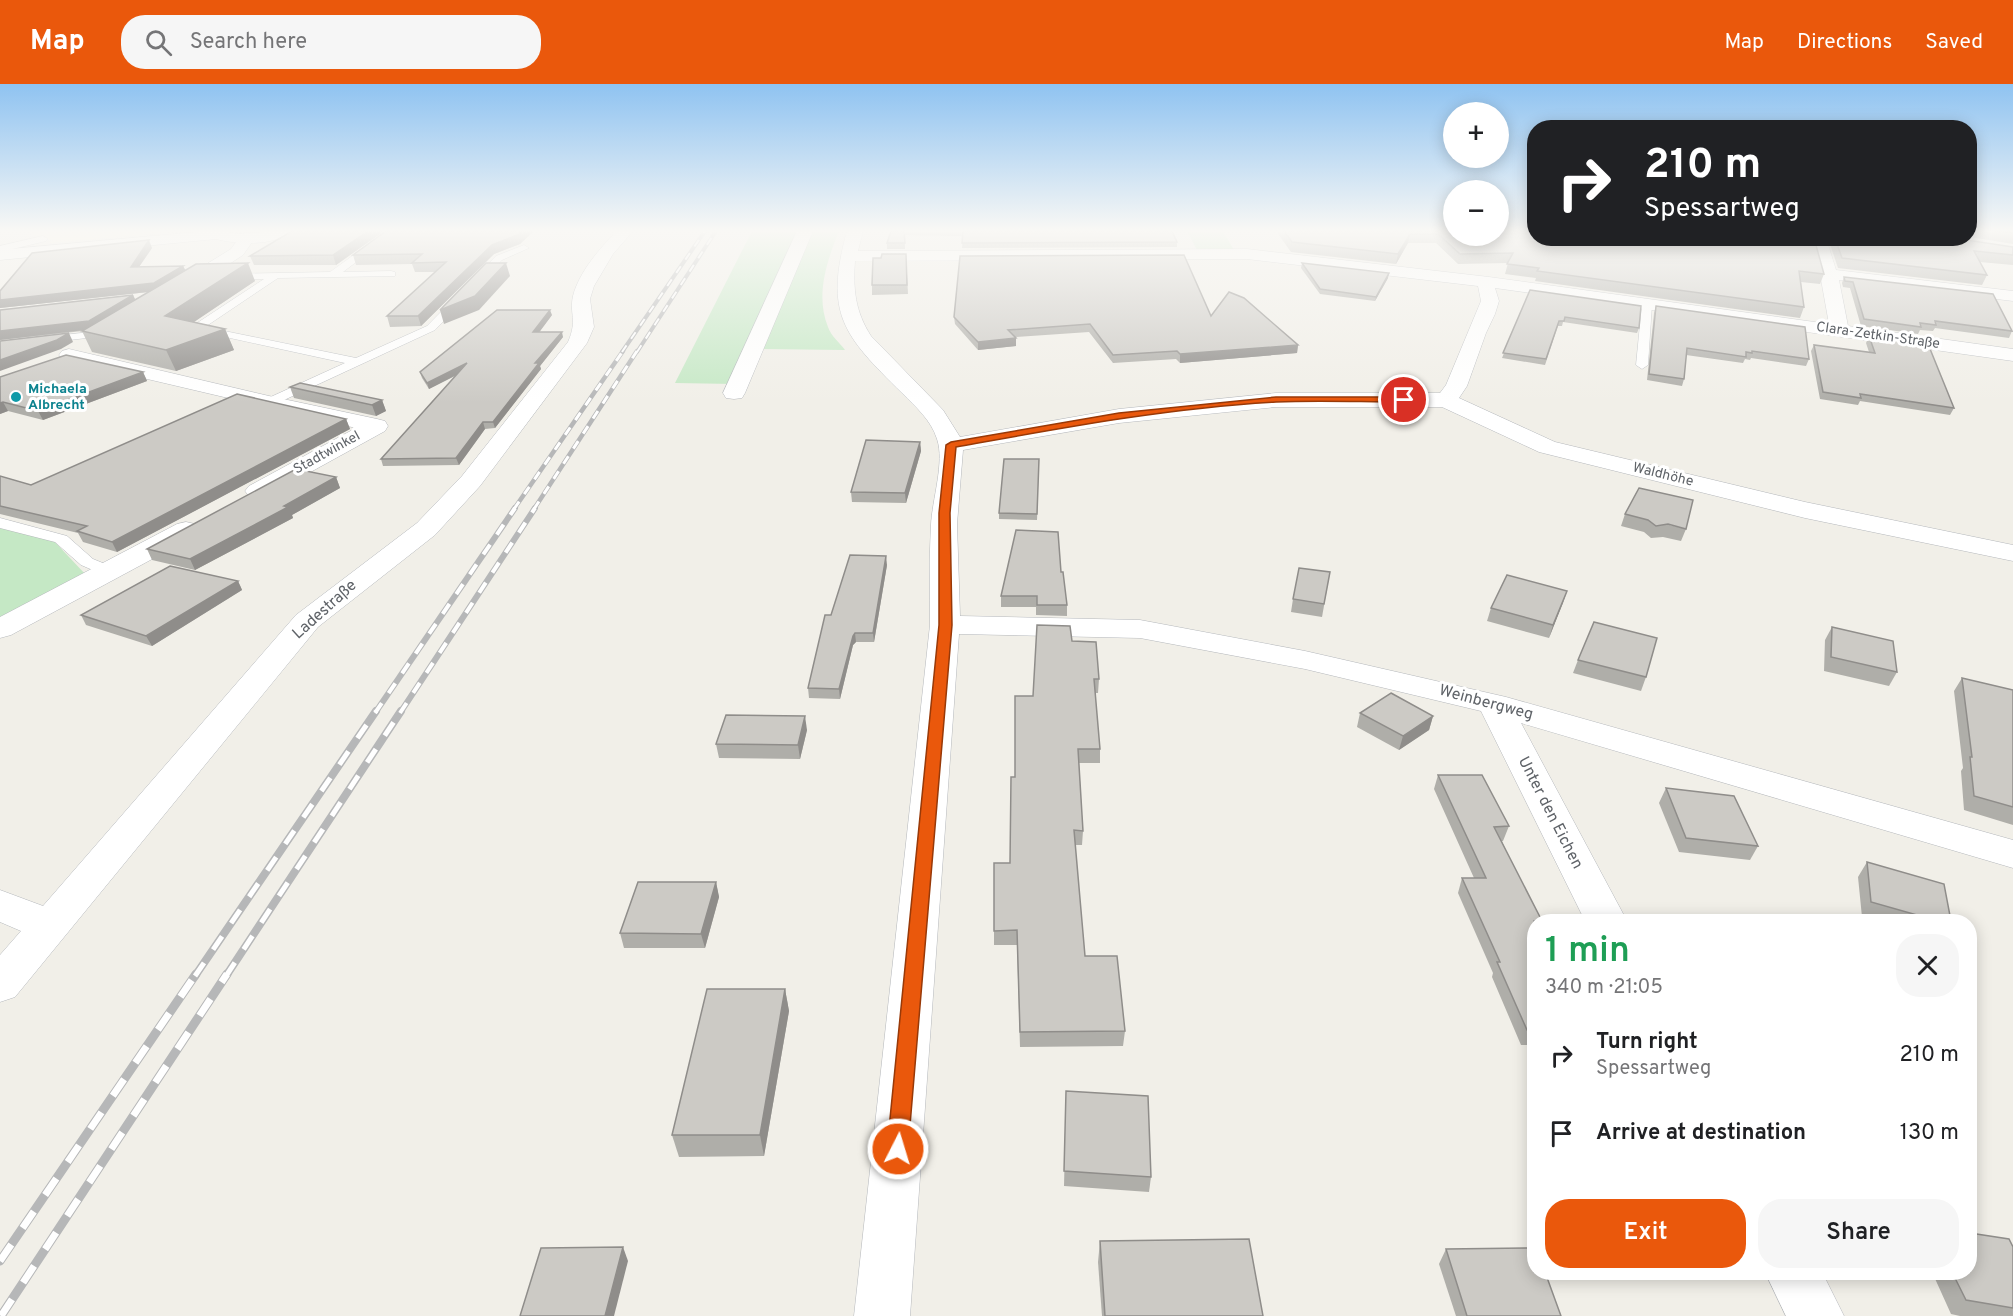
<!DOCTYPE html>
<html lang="en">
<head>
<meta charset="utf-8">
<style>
  body { margin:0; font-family:Overpass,sans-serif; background:#f6f6f6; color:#202124; height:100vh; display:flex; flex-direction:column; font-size:22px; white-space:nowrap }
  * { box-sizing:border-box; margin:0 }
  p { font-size:20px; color:#757577 }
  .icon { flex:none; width:33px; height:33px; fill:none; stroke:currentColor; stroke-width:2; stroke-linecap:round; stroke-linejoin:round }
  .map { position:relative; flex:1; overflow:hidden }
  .panel { position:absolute; left:1527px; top:830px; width:450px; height:366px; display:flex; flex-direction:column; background:#fff; border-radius:24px; box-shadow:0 3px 15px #0003 }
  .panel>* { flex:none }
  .top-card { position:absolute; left:1527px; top:36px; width:450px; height:126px; border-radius:24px; box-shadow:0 3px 15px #0003; background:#202124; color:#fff; overflow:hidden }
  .controls { position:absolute; left:1443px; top:18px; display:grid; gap:12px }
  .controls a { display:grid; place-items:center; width:66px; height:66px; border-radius:50%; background:#fff; box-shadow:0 3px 15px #0003; font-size:30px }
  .pin { position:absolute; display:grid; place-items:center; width:51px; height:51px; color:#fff; margin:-26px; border:3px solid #fff; border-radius:50%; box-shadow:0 2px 6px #0007 }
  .me { position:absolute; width:66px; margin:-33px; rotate:5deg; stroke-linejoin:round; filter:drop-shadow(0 0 4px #0008) }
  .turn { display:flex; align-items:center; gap:21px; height:126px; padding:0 18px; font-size:27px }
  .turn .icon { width:78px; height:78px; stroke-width:2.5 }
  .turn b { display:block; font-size:42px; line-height:51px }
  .round { display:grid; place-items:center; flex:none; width:63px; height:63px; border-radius:24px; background:#f6f6f6 }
  .overview { display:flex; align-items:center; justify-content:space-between; height:102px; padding:0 18px }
  h1 { font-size:36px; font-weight:600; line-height:45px; color:#1e9e55 }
  .cta { display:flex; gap:12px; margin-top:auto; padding:12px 18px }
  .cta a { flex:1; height:69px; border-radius:24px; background:#ea580c; color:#fff; font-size:24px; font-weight:600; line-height:69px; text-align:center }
  .cta a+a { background:#f6f6f6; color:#202124 }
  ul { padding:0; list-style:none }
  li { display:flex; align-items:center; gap:18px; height:78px; padding:0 18px }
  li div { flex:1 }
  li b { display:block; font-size:22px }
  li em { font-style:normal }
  header { display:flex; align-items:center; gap:36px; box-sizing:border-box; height:84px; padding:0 30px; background:#ea580c; color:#fff }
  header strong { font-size:28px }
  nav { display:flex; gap:33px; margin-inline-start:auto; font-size:21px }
  .search { width:420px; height:54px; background:#f6f6f6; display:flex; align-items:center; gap:15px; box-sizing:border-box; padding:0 21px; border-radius:24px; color:#757577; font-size:22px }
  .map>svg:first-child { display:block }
  .commercial { fill:#fef7e0 }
  .green { fill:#c5e8c5 }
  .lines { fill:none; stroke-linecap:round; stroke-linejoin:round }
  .service-casing { stroke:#b5b8bc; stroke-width:1 }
  .minor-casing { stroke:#b5b8bc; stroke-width:1 }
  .tertiary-casing { stroke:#b5b8bc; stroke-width:1 }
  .service { fill:#fff; fill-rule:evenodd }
  .minor { fill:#fff; fill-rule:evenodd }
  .tertiary { fill:#fff; fill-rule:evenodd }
  .rail-far4-casing { stroke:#b6b7b8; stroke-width:4 }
  .rail-far3-casing { stroke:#b6b7b8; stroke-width:4.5 }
  .rail-far2-casing { stroke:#b6b7b8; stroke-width:6 }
  .rail-far1-casing { stroke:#b6b7b8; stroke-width:8 }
  .rail-casing { stroke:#b6b7b8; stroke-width:9 }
  .rail-far4 { stroke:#fff; stroke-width:2; stroke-dasharray:8; stroke-linecap:butt }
  .rail-far3 { stroke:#fff; stroke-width:3; stroke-dasharray:9; stroke-linecap:butt }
  .rail-far2 { stroke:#fff; stroke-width:4; stroke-dasharray:12; stroke-linecap:butt }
  .rail-far1 { stroke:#fff; stroke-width:5; stroke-dasharray:16; stroke-linecap:butt }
  .rail { stroke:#fff; stroke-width:7; stroke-dasharray:20; stroke-linecap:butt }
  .wall { fill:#afaea9 }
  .shaded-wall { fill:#8f8d8a }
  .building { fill:#cccac5; stroke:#8f8d8a; stroke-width:1.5 }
  .route { fill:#ea580c; stroke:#983908; stroke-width:1.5 }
  .culture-dot { fill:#0f9aa8; stroke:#fff; stroke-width:2 }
  .labels { text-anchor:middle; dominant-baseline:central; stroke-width:6; stroke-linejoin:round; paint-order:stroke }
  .far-street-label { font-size:14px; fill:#5f6368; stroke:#fff }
  .far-culture-label { font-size:14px; font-weight:bold; fill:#0d838f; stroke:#fff; text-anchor:start }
  .street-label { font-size:16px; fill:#5f6368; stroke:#fff }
</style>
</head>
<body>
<header>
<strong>Map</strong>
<div class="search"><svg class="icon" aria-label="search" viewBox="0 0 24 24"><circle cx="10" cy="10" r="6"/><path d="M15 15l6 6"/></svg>Search here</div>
<nav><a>Map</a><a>Directions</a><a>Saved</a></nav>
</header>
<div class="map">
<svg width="2013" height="1232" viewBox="0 0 2013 1232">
  <rect width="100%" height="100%" fill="#f1efe8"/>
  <!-- commercial -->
  <path class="commercial" d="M37 147H181L50 159 52 156 28 149Z"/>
  <!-- green -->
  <g class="green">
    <path d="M752 147H839C827 177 815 211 828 243 831 252 840 259 845 266L754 265 734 300 675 299Z"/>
    <path d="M1187 147H1223L1234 166 1198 168Z"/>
    <path d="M0 441 53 456 86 491 0 535Z"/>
  </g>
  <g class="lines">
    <defs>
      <g id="service">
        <path d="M387 147H397L343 188 391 187 395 188V192L278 194 205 243 356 274 427 242 496 172 524 161 529 164 502 176 435 246 269 323 264 322 263 319 264 316 345 279 198 247 194 248 188 245 264 195H226L221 192 222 190 330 188Z"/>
        <path d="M43 152 48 155 46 157 0 168V162Z"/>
        <path d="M1647 217 1652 220 1648 281 1642 285 1636 281 1642 220Z"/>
        <path d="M100 247 104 248V252L0 264V258Z"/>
        <path d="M0 434 67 452 93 475 115 484 117 488 109 493 81 481 55 458 0 444Z"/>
      </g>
      <g id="minor">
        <path d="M617 147H633L613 170 594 202 590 215 594 243 587 259 480 402 435 451 318 543 15 913 0 918V871L21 847 0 838V806L43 822 296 531 417 439 462 392 568 258C578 235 569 231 573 212 579 188 600 164 617 147Z"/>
        <path d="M797 147H813L745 309 742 314 734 315 726 314 723 309Z"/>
        <path d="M847 147H863L858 167 1247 165 1489 193 1829 240 1820 190 1810 154H1826L1836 186 2013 207V217L1839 196 1848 242 2013 265V277L1495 204 1499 217 1495 230 1486 249 1467 302 1459 314 1555 358 1805 418 2013 461V477L1805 434 1539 368 1442 323H1276L1119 339 963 366 957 440 960 532 1140 536 1305 567 1506 613 2013 756V784L1521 639 1627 837H1585L1481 627 1305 585 1140 554 959 550 910 1232H854L930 541C930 508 929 474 931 441 932 416 945 378 937 355 931 336 916 323 902 309 843 251 824 230 847 147ZM1247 175 1478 202 1481 217 1446 301 1440 309H1276L1119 325 960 353 943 326 871 252C855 227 853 205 855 177Z"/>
        <path d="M247 149 255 154 243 171 188 207H176L173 203 176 199 231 165 241 151Z"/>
        <path d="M69 265 269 312 377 335 385 337 388 342 385 347 267 412 258 415 249 412 245 407 249 402 356 344 62 275 59 271 62 267Z"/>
        <path d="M186 438 195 440 199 446 195 452 11 551 0 554V533L177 440Z"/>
        <path d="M1765 1188H1822L1844 1232H1786Z"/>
      </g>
      <path id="tertiary" d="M208 147H231L230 149C250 152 270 145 290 147 276 163 234 160 216 155L0 176V166Z"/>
    </defs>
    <!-- service casing -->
    <use href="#service" class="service-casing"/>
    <!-- minor casing -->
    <use href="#minor" class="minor-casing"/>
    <!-- tertiary casing -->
    <use href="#tertiary" class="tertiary-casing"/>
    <!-- service -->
    <use href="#service" class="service"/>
    <!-- minor -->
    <use href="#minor" class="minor"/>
    <!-- tertiary -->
    <use href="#tertiary" class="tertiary"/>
    <defs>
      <g id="rail-far4">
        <path d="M622 268 705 147"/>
        <path d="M637 268 716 147"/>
      </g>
      <g id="rail-far3">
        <path d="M514 425 623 267"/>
        <path d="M534 425 637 267"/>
      </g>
      <g id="rail-far2">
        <path d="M375 629 515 424"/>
        <path d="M400 629 535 424"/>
      </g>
      <g id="rail-far1">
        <path d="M195 892 376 627"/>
        <path d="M226 892 401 627"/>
      </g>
      <g id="rail">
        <path d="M0 1177 196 890"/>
        <path d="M1 1232 227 890"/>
      </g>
    </defs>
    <!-- rail-far4 casing -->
    <use href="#rail-far4" class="rail-far4-casing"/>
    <!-- rail-far3 casing -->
    <use href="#rail-far3" class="rail-far3-casing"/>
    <!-- rail-far2 casing -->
    <use href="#rail-far2" class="rail-far2-casing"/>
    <!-- rail-far1 casing -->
    <use href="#rail-far1" class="rail-far1-casing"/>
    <!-- rail casing -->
    <use href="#rail" class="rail-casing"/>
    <!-- rail-far4 -->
    <use href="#rail-far4" class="rail-far4"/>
    <!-- rail-far3 -->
    <use href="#rail-far3" class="rail-far3"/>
    <!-- rail-far2 -->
    <use href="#rail-far2" class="rail-far2"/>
    <!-- rail-far1 -->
    <use href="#rail-far1" class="rail-far1"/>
    <!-- rail -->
    <use href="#rail" class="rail"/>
  </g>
  <!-- wall -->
  <g class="wall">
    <path d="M292 147H384L336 181H254L250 172Z"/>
    <path d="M386 147H534L520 160 494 170 421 242 390 243 387 232 435 188H415L412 180 356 181 353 171Z"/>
    <path d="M891 147H1172L1177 158V163L962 164 963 152 905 151V165H887V159Z"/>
    <path d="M1276 147H1454L1824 190 1820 200 1801 198 1804 223 1800 234 1535 197 1536 194 1505 190 1508 179 1458 180 1436 159H1408L1396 180 1291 168Z"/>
    <path d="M1970 147H2013V160L1970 153Z"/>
    <path d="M1828 154H1953L2013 163V181L1980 178 1987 191 1982 201 1838 184Z"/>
    <path d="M152 164 139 183 183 182 185 186 255 197 194 238 225 245 234 266 176 287 92 268 82 247H83L0 256V226L133 211 135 216 149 208 0 224V207Z"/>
    <path d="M906 170 908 210 872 211V201Z"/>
    <path d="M1302 179 1388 194 1375 217 1320 210 1301 184Z"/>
    <path d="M1844 193 2012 247 2009 254 1935 244 1933 247 1920 246 1918 250 1861 242 1850 204 1843 203 1842 199Z"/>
    <path d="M1530 206 1639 244 1637 249 1563 238 1562 242H1558L1545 281 1502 274Z"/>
    <path d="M1656 222 1809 275 1806 282 1751 274 1750 276 1745 275 1743 279 1686 271 1684 295 1682 302 1647 296 1654 229Z"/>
    <path d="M552 231 539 248 563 253 540 282 541 285 495 344 485 345 459 381 383 382 381 375 455 292 429 305 422 294 420 288Z"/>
    <path d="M1211 232 1298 261 1297 269 1180 279 1176 275 1113 279 1089 248 1016 253V262L978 266 955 240 954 233Z"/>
    <path d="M1869 252 1954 324 1950 331 1860 317 1858 321 1820 315 1811 267 1814 261 1869 268 1866 259Z"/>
    <path d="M143 288 147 297 43 336 8 327 0 330V293Z"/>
    <path d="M290 303 382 316 386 327 376 332 294 314Z"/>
    <path d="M346 335 350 345 117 468 83 458 78 449 0 430V392L31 401Z"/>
    <path d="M920 358 921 367 906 419 852 418 851 408Z"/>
    <path d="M1039 375 1037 436 999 435V429Z"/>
    <path d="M336 393 340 404 292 431 293 434 195 486 152 476 147 465Z"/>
    <path d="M1625 430 1686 445 1681 457 1663 453 1651 454 1644 448 1621 442Z"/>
    <path d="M887 481 874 558H856L853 561 840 615 809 614 808 604 831 531Z"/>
    <path d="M1061 488 1067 521V532L1036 531V523H1001V512Z"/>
    <path d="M1330 488 1322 533 1291 528 1293 515Z"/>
    <path d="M238 497 242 506 152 562 86 541 81 531Z"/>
    <path d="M1567 507 1549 554 1487 537 1491 524Z"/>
    <path d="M1832 543 1897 588 1889 602 1824 587 1825 556Z"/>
    <path d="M1072 557 1099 595 1098 609H1095L1100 665V679H1079L1083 747 1082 761H1075L1085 872 1125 947 1123 962 1020 963 1017 861H994V779H1010L1015 693Z"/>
    <path d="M1578 576 1646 593 1641 607 1573 589Z"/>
    <path d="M1962 594 2013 606V741L1964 726 1961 687 1963 684 1954 607Z"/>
    <path d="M1360 629 1433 632 1429 646 1399 666 1357 643Z"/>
    <path d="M807 646 800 675 719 674 716 660Z"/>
    <path d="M1438 691 1509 742 1503 757H1502L1534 837V961H1521L1492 893 1493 889 1458 809 1462 794H1474L1434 705Z"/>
    <path d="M1666 704 1758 762 1750 776 1679 768 1659 719Z"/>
    <path d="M1867 778 1951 837H1877L1862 833 1858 793Z"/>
    <path d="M716 798 719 813 705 864H624L620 849Z"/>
    <path d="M785 905 789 927 764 1072 679 1073 672 1051Z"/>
    <path d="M1066 1022 1151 1093 1149 1108 1064 1102Z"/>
    <path d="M1100 1157 1263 1232H1102L1098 1178Z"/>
    <path d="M2013 1163V1232H1960L1951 1230 1932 1188H1970Z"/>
    <path d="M1446 1165 1561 1232H1456L1439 1180Z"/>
  </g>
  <!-- shaded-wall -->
  <g class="shaded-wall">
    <path d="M368 147H384L336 181 333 171Z"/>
    <path d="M522 147H534L520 160 494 170 421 242 418 232 492 161Z"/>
    <path d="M1410 150 1408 159 1396 180 1398 170Z"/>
    <path d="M149 156 152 164 134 190 131 183Z"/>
    <path d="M248 179 255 197 173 252 165 232Z"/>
    <path d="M506 179 510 192 479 226 444 240 440 226Z"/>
    <path d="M183 182 187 189 157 207 0 224V216Z"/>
    <path d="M1389 189 1388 194 1375 217 1376 213Z"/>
    <path d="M133 211 137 219 93 245 0 256V247Z"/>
    <path d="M550 226 552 231 535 254 533 248Z"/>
    <path d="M225 245 234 266 176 287 166 266Z"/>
    <path d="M562 248 563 253 540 282 541 285 495 344 493 338 535 279Z"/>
    <path d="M69 249 73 258 61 265 0 287V276Z"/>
    <path d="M1016 254V262L978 266V258Z"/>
    <path d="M1298 261 1297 269 1180 279V270Z"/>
    <path d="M467 279 468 285 429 305 427 299Z"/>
    <path d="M143 288 147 297 43 336 38 327Z"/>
    <path d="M382 316 386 327 376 332 372 321Z"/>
    <path d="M3 318 8 327 0 330V319Z"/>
    <path d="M346 335 350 345 117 468 112 458Z"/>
    <path d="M483 338 485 345 459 381 456 374Z"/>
    <path d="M920 358 921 367 906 419 905 409Z"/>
    <path d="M336 393 340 404 292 431 293 434 195 486 190 475Z"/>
    <path d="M886 472 887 481 874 558 873 549Z"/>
    <path d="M238 497 242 506 152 562 146 552Z"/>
    <path d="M1567 507 1563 519 1549 554 1553 541Z"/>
    <path d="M855 549 856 558 853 561 840 615 839 605 853 552Z"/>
    <path d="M805 632 807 646 800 675 798 661Z"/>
    <path d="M1433 632 1429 646 1399 666 1403 652Z"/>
    <path d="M716 798 719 813 705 864 701 850Z"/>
    <path d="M785 905 789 927 764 1072 760 1051Z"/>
    <path d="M623 1163 628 1177 614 1232H605Z"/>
  </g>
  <!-- building -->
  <g class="building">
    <path d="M292 147H368L333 171 250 172Z"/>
    <path d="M386 147H522L517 151 492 161 418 232H387L446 178 412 179 422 170 353 171Z"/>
    <path d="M891 147H904L905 159H887Z"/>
    <path d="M963 147H1172L1177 158 962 159Z"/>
    <path d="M1284 147H1454V152H1498V147H1534V154H1814L1824 190 1799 187 1804 223 1537 187 1539 184 1507 180 1513 169 1460 170 1438 150H1410L1398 170 1292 158Z"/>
    <path d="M1995 147H2013V149Z"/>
    <path d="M1835 154H1953L2013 163V171L1974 167 1987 191 1842 174Z"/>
    <path d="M149 156 131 183 183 182 154 199 0 216V207L32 169Z"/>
    <path d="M882 170H906L907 201H872L873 174H881Z"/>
    <path d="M1184 171 1211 232 1229 208 1244 214 1298 261 1180 270 1177 267 1113 271 1090 240 1008 246 1016 254 978 258 954 233 960 172Z"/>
    <path d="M248 179 165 232 225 245 166 266 82 247 196 180Z"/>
    <path d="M486 179H506L475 212 440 226Z"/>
    <path d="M1302 179 1389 189 1376 213 1320 205Z"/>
    <path d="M1844 193 1993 210 2012 247 1935 237 1936 241 1920 239 1921 243 1864 235 1853 198 1845 197Z"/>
    <path d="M1530 206 1641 222 1639 244 1565 233 1564 237H1559L1546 275 1503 269Z"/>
    <path d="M133 211 89 237 0 247V226Z"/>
    <path d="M1656 222 1805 243 1809 275 1752 267V269L1746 268V273L1687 264 1684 295 1649 290Z"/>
    <path d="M497 226H550L533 248H562L535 279H539L493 338H483L456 374 381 375 467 279 427 299 420 288Z"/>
    <path d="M69 249 57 256 0 276V257Z"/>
    <path d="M1869 252 1928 260 1954 324 1860 310 1861 314 1823 308 1814 261 1875 269Z"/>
    <path d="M66 271 143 288 38 327 3 318 0 319V293Z"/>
    <path d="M300 299 382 316 372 321 290 303Z"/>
    <path d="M237 310 346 335 112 458 77 447 87 442 0 422V392L31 401Z"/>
    <path d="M866 356 920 358 905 409 851 408Z"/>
    <path d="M1004 375H1039L1037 430 999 429Z"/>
    <path d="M296 385 336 393 284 422 288 423 190 475 147 465Z"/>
    <path d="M1639 404 1693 416 1686 445 1668 440 1656 442 1648 436 1625 430Z"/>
    <path d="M1016 446 1058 448 1061 488H1063L1067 521H1037V512H1001Z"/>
    <path d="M850 471 886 472 873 549H855L853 552 839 605 808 604 825 531H831Z"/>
    <path d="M170 482 238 497 146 552 81 531Z"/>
    <path d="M1299 484 1330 488 1324 520 1293 515Z"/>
    <path d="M1507 491 1567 507 1553 541 1491 524Z"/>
    <path d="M1594 538 1657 554 1646 593 1578 576Z"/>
    <path d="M1037 541 1070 542 1072 557 1096 558 1099 595H1094L1100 665H1078L1083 747 1074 746 1085 872H1117L1125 947 1020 948 1017 846 994 847V779H1010L1011 693H1015V612H1033Z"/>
    <path d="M1832 543 1893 557 1897 588 1831 573Z"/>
    <path d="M1962 594 2013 606V723L1974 712 1970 673H1972Z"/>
    <path d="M1391 609 1433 632 1403 652 1360 629Z"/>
    <path d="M726 631 805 632 798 661 716 660Z"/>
    <path d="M1438 691H1482L1509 742 1494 743 1542 837H1534V946H1527L1497 878H1500L1462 794H1486Z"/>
    <path d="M1666 704 1734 712 1758 762 1686 754Z"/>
    <path d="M1867 778 1944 800 1951 837H1938L1871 818Z"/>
    <path d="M638 798H716L701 850 620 849Z"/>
    <path d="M707 905H785L760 1051H672Z"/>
    <path d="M1066 1007 1148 1012 1151 1093 1064 1087Z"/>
    <path d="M1970 1149 2009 1155 2013 1163V1224L1966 1216 1952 1188H1970Z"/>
    <path d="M1249 1155 1263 1232H1105L1100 1157Z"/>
    <path d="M623 1163 605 1232H520L541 1164Z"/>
    <path d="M1534 1164V1188H1545L1561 1232H1467L1446 1165Z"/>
  </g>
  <!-- sky -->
  <linearGradient id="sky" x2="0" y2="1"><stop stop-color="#8fc3f1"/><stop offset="0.46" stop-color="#f9f8f5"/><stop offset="1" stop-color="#f9f8f5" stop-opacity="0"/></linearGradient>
  <rect width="2013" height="319" fill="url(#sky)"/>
  <!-- route -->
  <path class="route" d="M1276 313H1404L1408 316 1404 318C1361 318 1318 316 1276 318 1168 324 1062 344 956 363L950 429 952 541 908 1065 905 1072 898 1075 890 1072 887 1065 939 541V429L946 361 951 358 1119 329Z"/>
  <!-- markers -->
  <circle class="culture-dot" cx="16" cy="313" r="6"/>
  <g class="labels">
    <!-- far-street labels -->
    <g class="far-street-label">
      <text transform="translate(1878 252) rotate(8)">Clara-Zetkin-Straße</text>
      <text transform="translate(327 369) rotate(-29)">Stadtwinkel</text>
      <text transform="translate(1663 391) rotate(14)">Waldhöhe</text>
    </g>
    <!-- far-culture labels -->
    <g class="far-culture-label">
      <text x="28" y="305">Michaela<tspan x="28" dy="16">Albrecht</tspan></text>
    </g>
    <!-- street labels -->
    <g class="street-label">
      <text transform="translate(325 526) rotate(-42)">Ladestraße</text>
      <text transform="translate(1486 619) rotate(15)">Weinbergweg</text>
      <text transform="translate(1550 729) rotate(63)">Unter den Eichen</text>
    </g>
  </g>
</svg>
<div class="controls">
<a>+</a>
<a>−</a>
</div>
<div class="pin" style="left:1404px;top:316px;background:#d93025"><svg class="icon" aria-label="arrive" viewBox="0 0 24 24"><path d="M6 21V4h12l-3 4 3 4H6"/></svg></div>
<svg class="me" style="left:898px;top:1065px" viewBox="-20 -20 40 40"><circle r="17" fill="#ea580c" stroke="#fff" stroke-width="3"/><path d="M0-11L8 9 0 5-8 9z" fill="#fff"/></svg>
<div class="top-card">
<div class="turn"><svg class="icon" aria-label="right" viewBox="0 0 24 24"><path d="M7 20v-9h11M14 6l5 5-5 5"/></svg><div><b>210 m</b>Spessartweg</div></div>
</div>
<section class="panel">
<div class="overview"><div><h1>1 min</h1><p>340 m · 21:05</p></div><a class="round"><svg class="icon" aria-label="close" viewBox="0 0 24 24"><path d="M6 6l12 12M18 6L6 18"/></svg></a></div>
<ul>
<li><svg class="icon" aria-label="right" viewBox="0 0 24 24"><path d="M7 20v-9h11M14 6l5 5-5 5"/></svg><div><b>Turn right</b><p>Spessartweg</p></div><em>210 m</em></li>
<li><svg class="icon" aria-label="arrive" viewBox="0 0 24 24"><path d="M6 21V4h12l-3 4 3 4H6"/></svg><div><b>Arrive at destination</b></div><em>130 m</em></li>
</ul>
<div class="cta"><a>Exit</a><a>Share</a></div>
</section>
</div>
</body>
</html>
